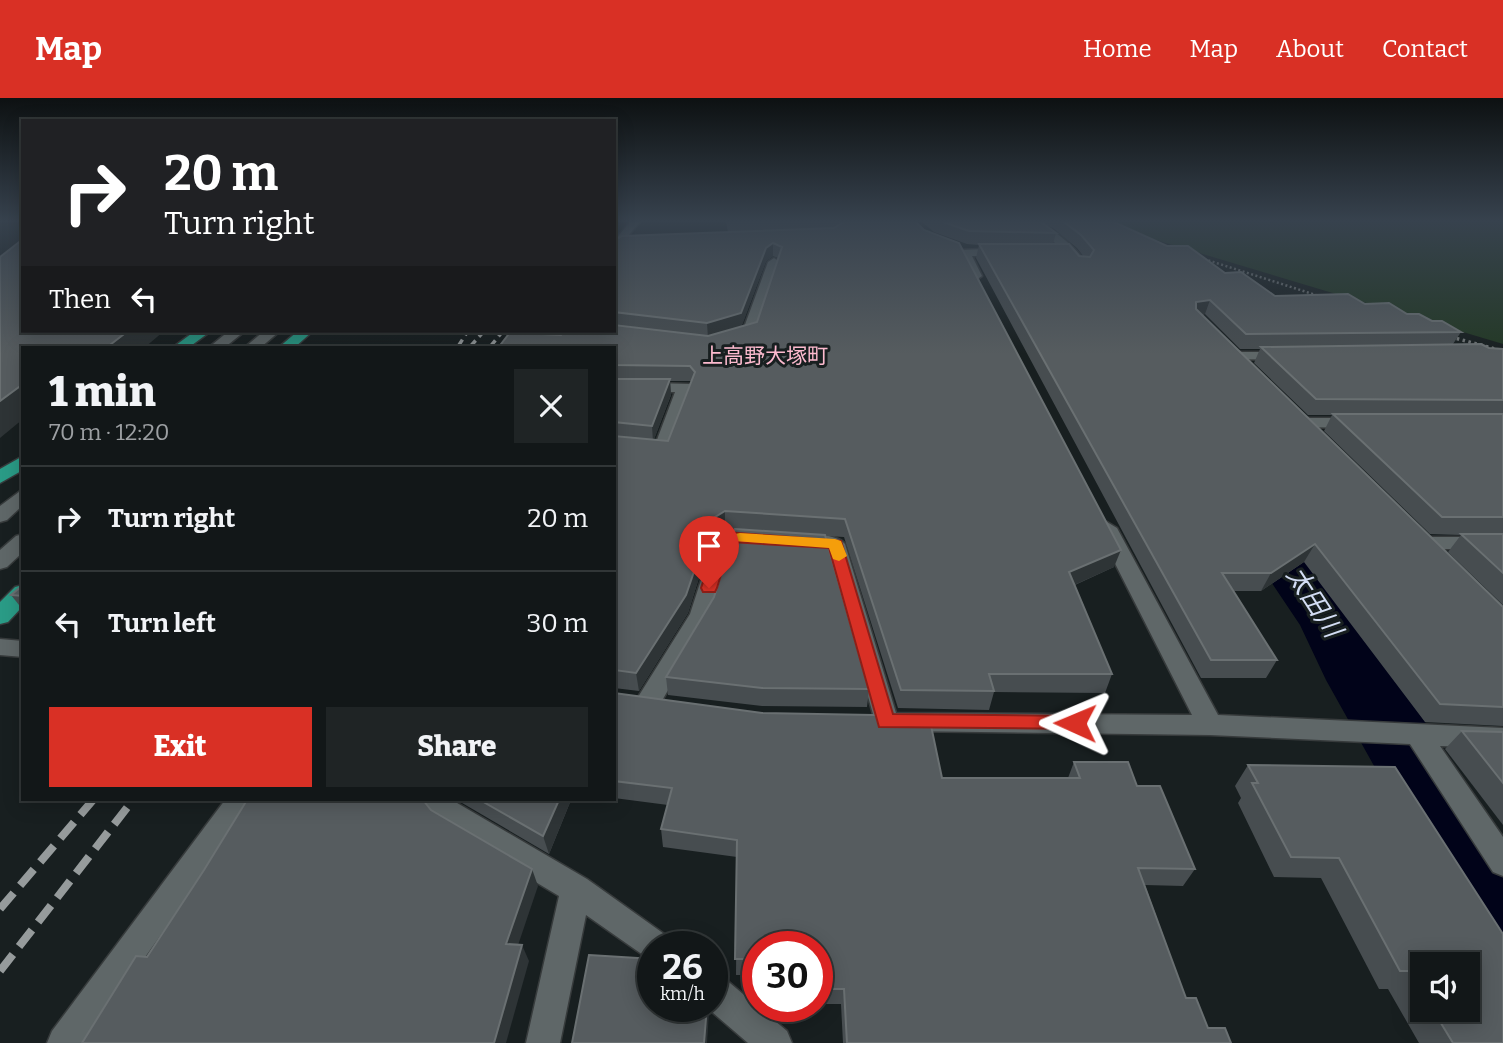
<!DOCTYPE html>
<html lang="en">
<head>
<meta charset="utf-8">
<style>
  body { margin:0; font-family:Bitter,"Noto Sans JP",serif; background:#1f2425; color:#f1f3f6; height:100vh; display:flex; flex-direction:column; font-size:26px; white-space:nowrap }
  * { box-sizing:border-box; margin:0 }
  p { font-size:23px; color:#9c9fa2 }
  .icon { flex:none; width:38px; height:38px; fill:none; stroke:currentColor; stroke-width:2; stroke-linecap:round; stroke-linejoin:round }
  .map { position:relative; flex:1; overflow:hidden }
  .sheet { position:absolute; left:21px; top:248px; width:595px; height:455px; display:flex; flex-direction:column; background:#121718; border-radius:0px; box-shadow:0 4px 18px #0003,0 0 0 2px #313637 }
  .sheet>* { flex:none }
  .hud { position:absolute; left:21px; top:21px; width:595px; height:214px; border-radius:0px; box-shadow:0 4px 18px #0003,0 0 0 2px #313637; background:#202124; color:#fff; overflow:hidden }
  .tools { position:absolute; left:1410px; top:854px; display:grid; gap:14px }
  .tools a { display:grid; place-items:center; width:70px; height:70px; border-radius:0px; background:#121718; box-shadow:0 4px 18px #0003,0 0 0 2px #313637; font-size:35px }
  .speed { position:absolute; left:637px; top:833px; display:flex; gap:14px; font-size:35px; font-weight:700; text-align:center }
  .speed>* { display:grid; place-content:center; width:91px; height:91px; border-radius:50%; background:#121718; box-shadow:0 4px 18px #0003,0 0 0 2px #313637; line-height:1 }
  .speed small { font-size:18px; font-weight:400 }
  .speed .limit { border:10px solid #d22; background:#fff; color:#111 }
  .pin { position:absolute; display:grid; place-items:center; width:60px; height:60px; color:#fff; margin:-72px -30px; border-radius:50% 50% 50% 0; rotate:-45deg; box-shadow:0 0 7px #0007 }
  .pin .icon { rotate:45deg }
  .me { position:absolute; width:77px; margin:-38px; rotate:271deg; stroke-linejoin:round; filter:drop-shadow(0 0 5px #0008) }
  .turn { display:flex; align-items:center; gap:24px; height:147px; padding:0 28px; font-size:32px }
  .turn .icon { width:91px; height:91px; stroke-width:2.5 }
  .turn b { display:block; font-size:49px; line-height:60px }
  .then { display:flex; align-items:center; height:66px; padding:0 28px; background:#0003; gap:14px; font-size:26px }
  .round { display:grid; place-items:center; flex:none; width:74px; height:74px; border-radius:0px; background:#1f2425 }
  .overview { display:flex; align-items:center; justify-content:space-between; height:119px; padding:0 28px }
  h1 { font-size:42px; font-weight:800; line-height:52px }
  .cta { display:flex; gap:14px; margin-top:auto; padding:14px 28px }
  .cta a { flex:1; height:80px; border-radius:0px; background:#d93025; color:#fff; font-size:28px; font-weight:800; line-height:80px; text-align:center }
  .cta a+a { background:#1f2425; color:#f1f3f6 }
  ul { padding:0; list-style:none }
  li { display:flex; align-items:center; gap:21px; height:105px; padding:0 28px; border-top:2px solid #313637 }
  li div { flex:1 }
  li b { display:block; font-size:26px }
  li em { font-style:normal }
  header { display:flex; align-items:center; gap:42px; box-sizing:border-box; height:98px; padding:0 35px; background:#d93025; color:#fff }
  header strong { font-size:33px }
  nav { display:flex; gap:38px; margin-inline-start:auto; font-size:24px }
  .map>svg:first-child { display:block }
  .green { fill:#243926 }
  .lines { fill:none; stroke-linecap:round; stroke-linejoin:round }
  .canal { fill:#010319; fill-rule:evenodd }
  .minor-casing { stroke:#373b3c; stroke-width:3 }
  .highway-casing { stroke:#373b3c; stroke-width:3 }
  .path-far1 { stroke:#6f7475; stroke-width:2.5; stroke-dasharray:2 2.5; stroke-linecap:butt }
  .path { stroke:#6f7475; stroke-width:3.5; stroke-dasharray:2.5 3.5; stroke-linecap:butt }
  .minor { fill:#5f6768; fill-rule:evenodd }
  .highway { fill:#2a9b86; fill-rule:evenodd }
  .rail-far1 { stroke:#969b9c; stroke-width:3.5; stroke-dasharray:10 5; stroke-linecap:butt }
  .rail { stroke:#969b9c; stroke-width:8; stroke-dasharray:21 10; stroke-linecap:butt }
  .wall { fill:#474d50; fill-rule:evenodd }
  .shaded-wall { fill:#2e3436 }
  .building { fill:#565c5f; stroke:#6a7072; stroke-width:2 }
  .route { fill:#d93025; stroke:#8d1f18; stroke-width:2 }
  .slow { fill:#f59e0b }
  .labels { text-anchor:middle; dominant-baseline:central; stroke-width:6; stroke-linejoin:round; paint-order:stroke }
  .far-neighbourhood-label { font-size:21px; fill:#fcbace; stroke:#181f20 }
  .water-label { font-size:26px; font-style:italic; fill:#d3ddf4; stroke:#181f20 }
</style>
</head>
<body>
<header>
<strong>Map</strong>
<nav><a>Home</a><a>Map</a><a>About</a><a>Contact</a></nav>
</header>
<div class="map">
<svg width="1503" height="945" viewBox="0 0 1503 945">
  <rect width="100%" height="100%" fill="#181f20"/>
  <!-- green -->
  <path class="green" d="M1096 124H1503V246Z"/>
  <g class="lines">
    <!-- canal -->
    <path class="canal" d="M1245 389 1264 394 1351 505 1384 564 1503 738V855L1472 843 1326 582 1300 527 1218 405 1226 394Z"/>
    <defs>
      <g id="minor">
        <path d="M630 124H640L614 154V143Z"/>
        <path d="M1024 124C1050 124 1073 147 1088 167L1086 170H1078L1061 149Z"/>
        <path d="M960 152 1006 150 1012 154 1006 158H972L982 178 976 182 970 178 958 154Z"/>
        <path d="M774 160 780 164 756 235 738 243H728V237L743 232 768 164Z"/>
        <path d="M229 233H245L224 250H208Z"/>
        <path d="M264 233H280L260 250H244Z"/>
        <path d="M554 233H568L562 250H548Z"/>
        <path d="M1238 254H1285L1292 258 1285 262 1233 261 1231 258Z"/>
        <path d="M614 284 691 286 693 289 668 357 614 353V343L655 347 675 294H614Z"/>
        <path d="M1305 320H1357L1365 325 1357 330 1299 329 1297 325Z"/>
        <path d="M23 391V407L7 422 0 424V408Z"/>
        <path d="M1107 424 1117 430 1218 617 1503 630V650L1440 648 1503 739V778L1493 774 1410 646 1210 637 903 633C893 630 887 633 877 630L826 452 801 450 791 444C799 433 837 435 845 446L896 615 1192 617 1097 430Z"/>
        <path d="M725 433 761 435 771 441 761 447 733 446 712 516 656 613 647 616 638 613 635 606 638 599 690 516 715 439Z"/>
        <path d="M23 436V454L7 469 0 471V452L16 438Z"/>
        <path d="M1424 439H1503V451H1442L1444 455 1441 460C1428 463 1421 456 1414 445Z"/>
        <path d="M0 541 23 543V559L0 557Z"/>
        <path d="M225 702H255L85 945H47L52 933Z"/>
        <path d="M419 702H452L587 781 667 838 672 849H653V864L586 817 560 945H526L559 798 440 727Z"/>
        <path d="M712 875 724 880 787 933 792 945H748L705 908H712Z"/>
      </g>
      <g id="highway">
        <path d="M195 233H211L188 250H172Z"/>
        <path d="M298 233H313L294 250H278Z"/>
        <path d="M23 358V372L0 385V371Z"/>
        <path d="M23 487V508L8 524 0 526V504L15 489Z"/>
      </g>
    </defs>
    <!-- minor casing -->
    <use href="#minor" class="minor-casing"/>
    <!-- highway casing -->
    <use href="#highway" class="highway-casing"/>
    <!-- path-far1 -->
    <path class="path-far1" d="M1204 161 1319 198"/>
    <!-- path -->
    <path class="path" d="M1451 239 1503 253"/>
    <!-- minor -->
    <use href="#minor" class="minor"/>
    <!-- highway -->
    <use href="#highway" class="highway"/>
    <!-- rail-far1 -->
    <g class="rail-far1">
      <path d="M457 250 468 233"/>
      <path d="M469 250 484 233"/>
      <path d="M489 250 503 233"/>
    </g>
    <!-- rail -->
    <g class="rail">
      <path d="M0 811 93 702"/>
      <path d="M0 873 133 702"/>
    </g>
  </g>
  <!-- wall -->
  <g class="wall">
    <path d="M726 124H916L1114 469 1075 487 1112 576 1105 595 994 594 989 612 898 610 844 439 826 438 869 591 867 609 762 608 668 597 666 579 714 499 744 432 725 430 712 438 688 515 639 593 614 590V250L551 237H561L614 233V142L728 134ZM773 158 778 160 757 224 741 229 766 163ZM670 283H691L668 343 654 341 671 297Z"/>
    <path d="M922 124H1114L1275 198 1365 206 1407 216 1432 223 1461 234 1453 246 1503 251V507L1448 454 1461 437 1430 436 1324 333 1332 317H1308L1254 265 1260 251H1240L1205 216 1202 217 1503 509V628L1425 624 1304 464 1261 493H1233L1277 562 1266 580H1201L976 160 979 147 967 146 934 134ZM1045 127 1053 130 1077 150 1084 159 1079 158 1053 146 1056 135Z"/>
    <path d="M23 487V512L11 497Z"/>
    <path d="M614 595 942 680H1068L1074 664 1137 688 1195 771 1183 788 1145 787 1186 900 1208 930 1231 945H843L841 906H821L820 877H817V849H758V877H736L737 759 663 749 661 731 668 707 614 700Z"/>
    <path d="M1462 633 1503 634V727L1445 651Z"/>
    <path d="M1248 667 1395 669 1503 945H1419L1388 891H1379L1321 780 1274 779 1238 705 1241 700 1235 688ZM1423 866 1468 912H1423Z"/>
    <path d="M457 702H571L549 756Z"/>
  </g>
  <!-- shaded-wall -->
  <g class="shaded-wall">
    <path d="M615 124H617L618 134 614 139Z"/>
    <path d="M773 145V158L766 163 741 230 708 240 707 225 766 150Z"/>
    <path d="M1210 202 1205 216 1190 218 1196 204Z"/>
    <path d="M128 233H164L144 250H106Z"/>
    <path d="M544 233H552L546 250 543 236Z"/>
    <path d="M670 281 671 297 653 344 652 328Z"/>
    <path d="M23 286V321L0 340V303Z"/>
    <path d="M725 413V430L712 438 688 515 639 593 636 575 712 421Z"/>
    <path d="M1315 446 1304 464 1261 493 1271 475Z"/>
    <path d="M1121 452 1114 469 1063 492 1069 474Z"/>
    <path d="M559 702H571L549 756 543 738Z"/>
    <path d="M532 771 538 788 513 862 506 846Z"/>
    <path d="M522 847 529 863 506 945H494Z"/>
    <path d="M707 908H709V915L707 945H704Z"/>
  </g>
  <!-- building -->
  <g class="building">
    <path d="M840 124H916L924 132 959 145 1121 452 1069 474 1112 576H989L994 593 901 592 845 421 725 413 712 421 686 497 636 575 614 572V338L668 343 695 274 690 268 614 267V250H498L511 233H544L543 236 561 237 563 233H614V227L708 238 757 224 782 149 773 145 766 150 741 215 707 225 614 214V142L622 138 834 130 842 125Z"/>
    <path d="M943 124H1041L1056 135 969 133Z"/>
    <path d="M1064 124H1114L1167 148H1188L1225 175 1241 174 1275 198 1348 196 1365 206 1389 205 1407 216H1419L1432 223H1442L1461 234 1246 236 1210 202 1196 204V211L1503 509V609L1440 606 1315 446 1271 475H1222L1277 562H1211L979 146H1069L1079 158 1090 159 1094 152 1081 137Z"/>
    <path d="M23 141V233H128L106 250H23V286L0 303V159Z"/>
    <path d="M1481 246 1489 250 1503 251V302L1316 301 1261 249Z"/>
    <path d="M614 281H670L652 328 614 324Z"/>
    <path d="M1333 316H1503V419H1442Z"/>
    <path d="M735 431 825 437 869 591 762 590 666 579 714 499Z"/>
    <path d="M1461 436H1503V475Z"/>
    <path d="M23 487V498L11 497Z"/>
    <path d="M614 595 762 615 929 618 942 680H1080L1074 664H1128L1137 688H1160L1195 771 1138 770 1186 900H1196L1208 930H1225L1231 945H847L844 891H823L822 861H817V849H758V861H735L737 742 661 731 672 690 614 683Z"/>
    <path d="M1462 633 1503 634V685Z"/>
    <path d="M1248 667 1395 669 1503 836V945H1453L1433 912H1468V866H1423V894L1410 873H1400L1339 760 1291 759 1252 685H1258Z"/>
    <path d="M247 702H423L431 712 532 771 506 846 522 847 494 945H82L136 858 147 859 204 772Z"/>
    <path d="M480 702H559L543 738Z"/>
    <path d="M589 857 653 861V908H707L704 945H572Z"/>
  </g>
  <!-- sky -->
  <linearGradient id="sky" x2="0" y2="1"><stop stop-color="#0d1112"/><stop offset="0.48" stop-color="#37424e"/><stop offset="1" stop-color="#37424e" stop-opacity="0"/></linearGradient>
  <rect width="1503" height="256" fill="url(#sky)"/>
  <!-- route -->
  <path class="route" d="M725 434 841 443 893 616 1075 618 1082 620 1084 625 1082 631 879 629 829 450 731 444 717 490 715 494H703L701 490 718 439Z"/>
  <!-- slow -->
  <path class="slow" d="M740 435 835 441 841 443 847 458 839 463 833 461 829 450 735 443V436Z"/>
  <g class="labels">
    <!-- far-neighbourhood labels -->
    <g class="far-neighbourhood-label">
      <text x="765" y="258">上高野大塚町</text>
    </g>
    <!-- water labels -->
    <g class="water-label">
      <text transform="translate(1314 504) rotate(57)">太田川</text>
    </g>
  </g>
</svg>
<div class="tools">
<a><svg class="icon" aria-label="sound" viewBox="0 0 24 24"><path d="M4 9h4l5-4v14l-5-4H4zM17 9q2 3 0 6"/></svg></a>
</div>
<div class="speed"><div>26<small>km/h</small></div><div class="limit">30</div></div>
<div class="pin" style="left:709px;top:490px;background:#d93025"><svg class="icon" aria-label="arrive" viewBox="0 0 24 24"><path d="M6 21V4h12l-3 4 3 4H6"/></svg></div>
<svg class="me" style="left:1075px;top:625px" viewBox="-20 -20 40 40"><path d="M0-17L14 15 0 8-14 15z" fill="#d93025" stroke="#fff" stroke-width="4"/></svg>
<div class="hud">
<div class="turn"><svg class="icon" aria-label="right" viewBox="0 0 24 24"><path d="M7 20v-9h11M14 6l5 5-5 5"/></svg><div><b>20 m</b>Turn right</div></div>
<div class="then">Then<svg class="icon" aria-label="left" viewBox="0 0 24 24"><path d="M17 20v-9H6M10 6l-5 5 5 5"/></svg></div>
</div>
<section class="sheet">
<div class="overview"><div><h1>1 min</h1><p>70 m · 12:20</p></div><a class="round"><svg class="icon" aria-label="close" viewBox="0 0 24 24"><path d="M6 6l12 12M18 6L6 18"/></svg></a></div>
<ul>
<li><svg class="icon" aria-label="right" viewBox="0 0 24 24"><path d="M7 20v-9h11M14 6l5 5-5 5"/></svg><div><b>Turn right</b></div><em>20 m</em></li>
<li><svg class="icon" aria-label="left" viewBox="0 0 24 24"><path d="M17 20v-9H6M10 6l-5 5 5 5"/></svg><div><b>Turn left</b></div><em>30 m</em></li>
</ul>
<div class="cta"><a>Exit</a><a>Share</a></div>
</section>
</div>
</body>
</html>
